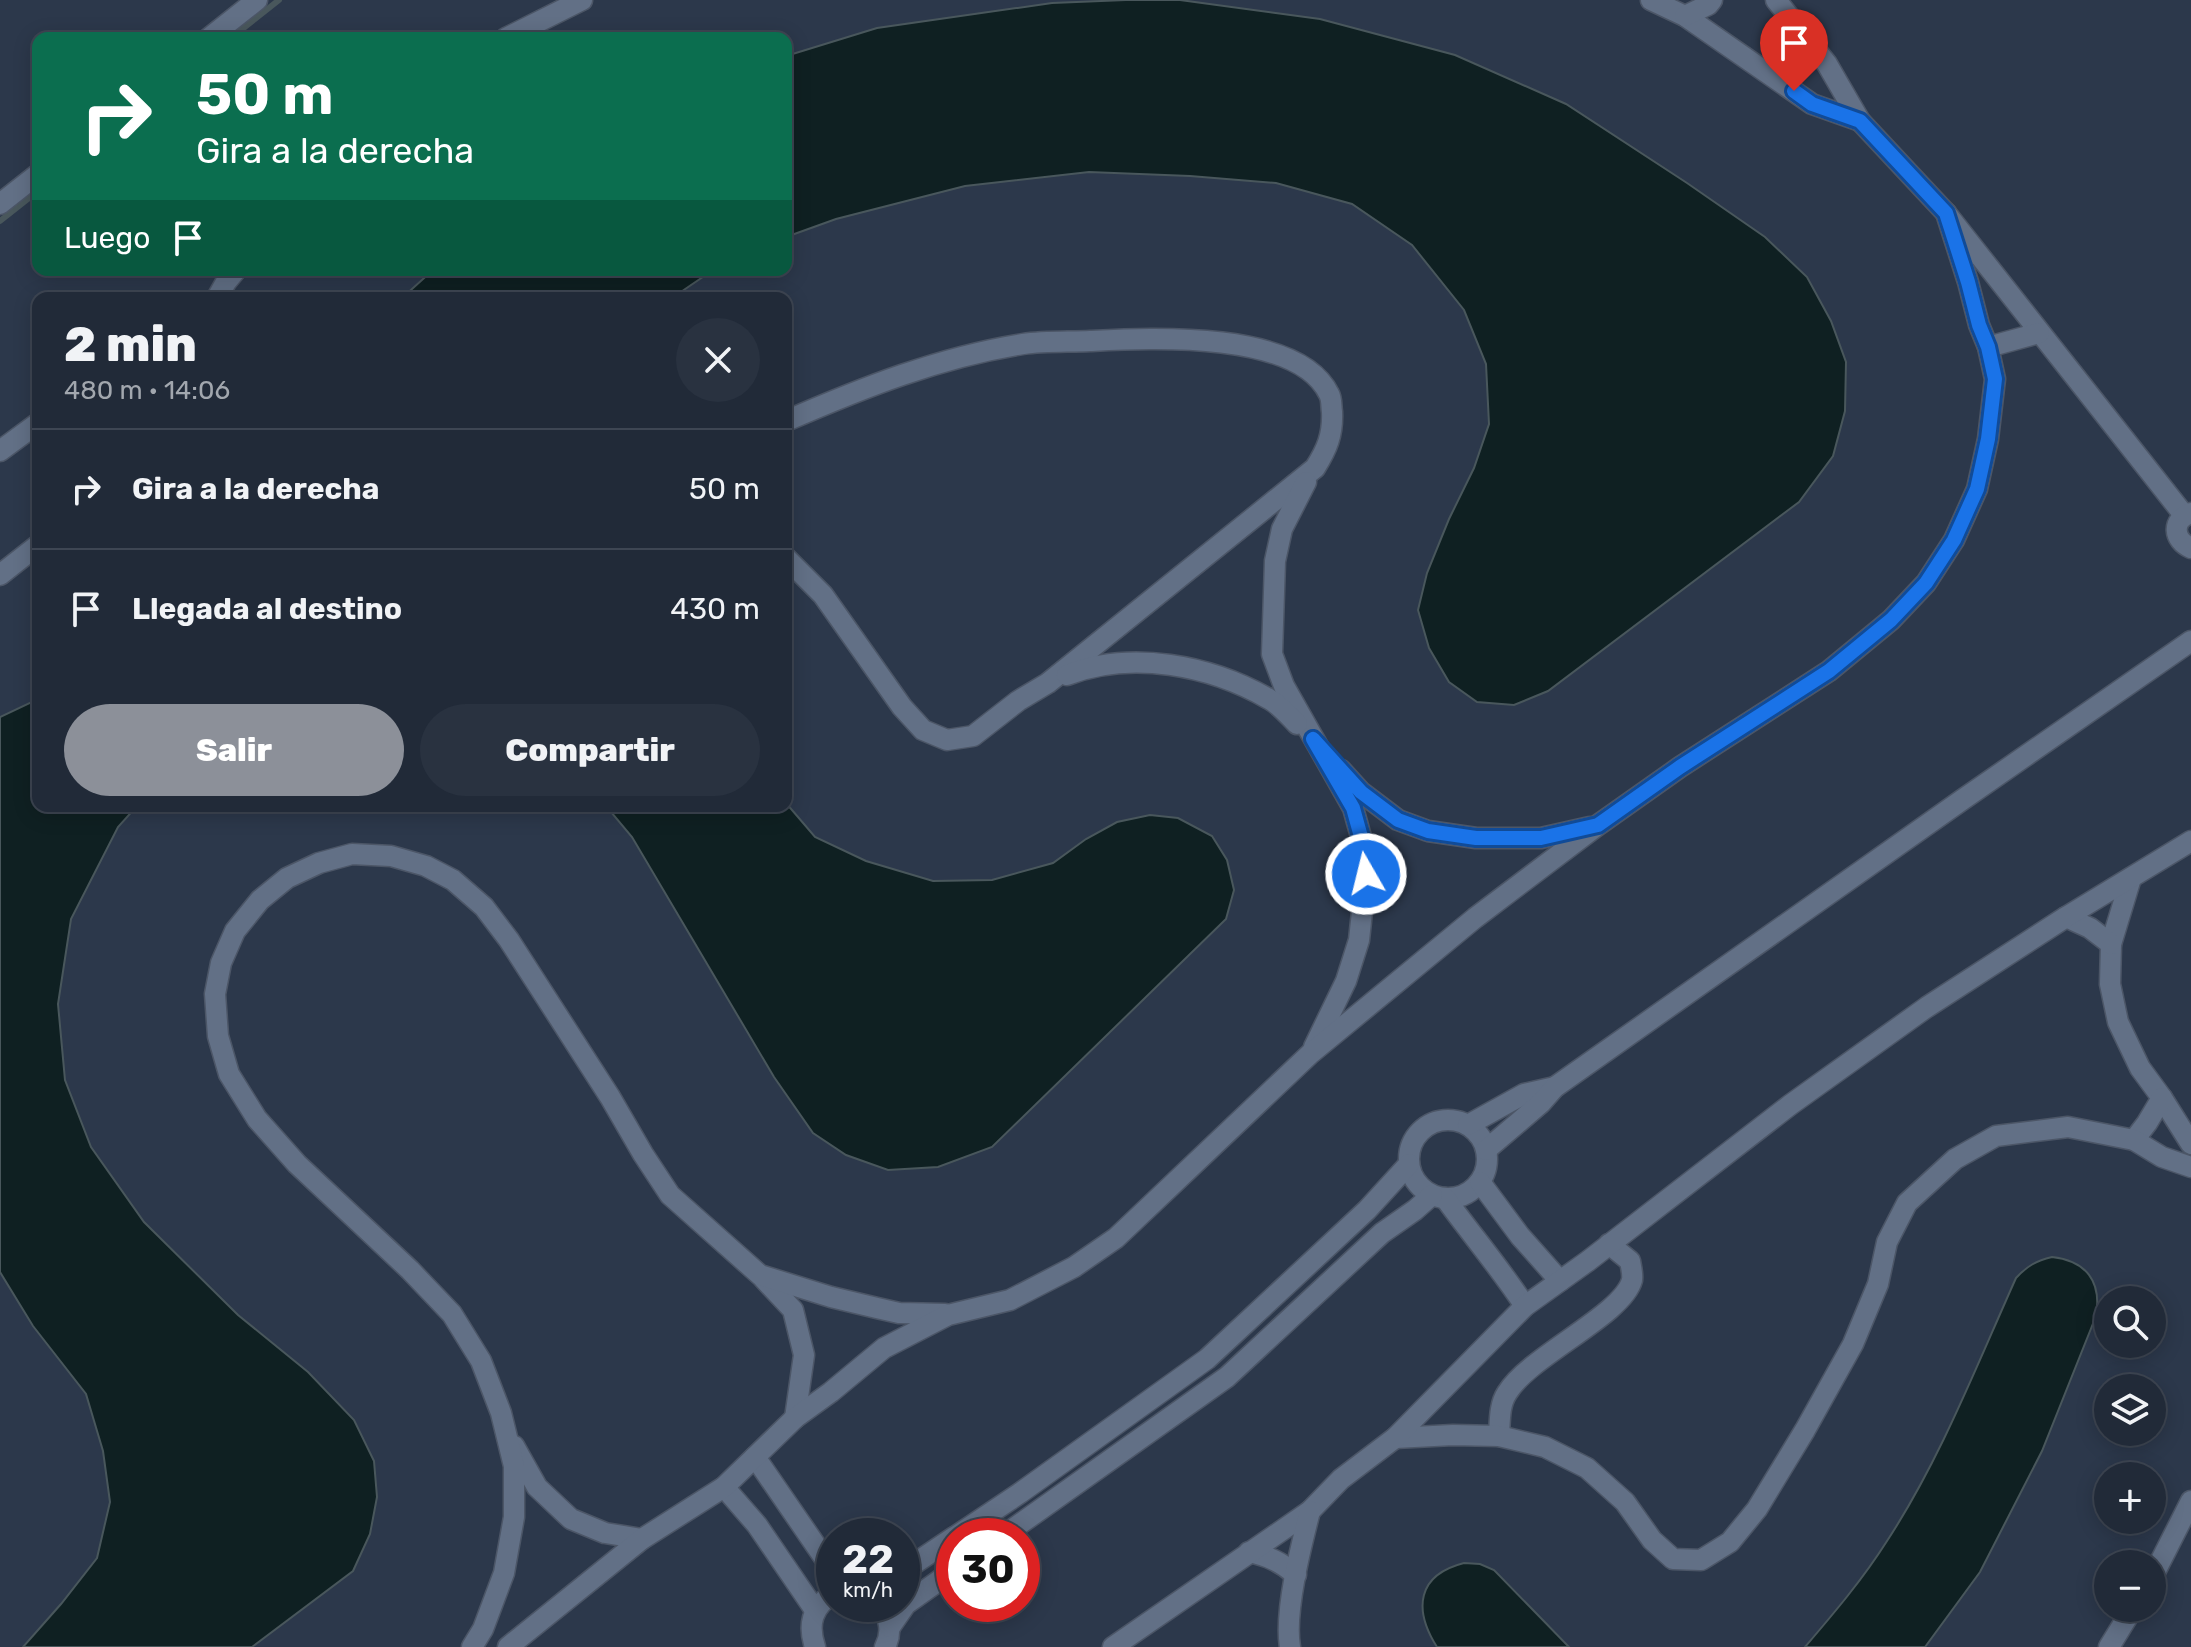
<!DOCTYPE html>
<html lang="es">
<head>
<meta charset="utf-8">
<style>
  body { margin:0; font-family:Rubik,sans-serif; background:#293240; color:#f1f3f6; height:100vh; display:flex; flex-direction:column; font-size:30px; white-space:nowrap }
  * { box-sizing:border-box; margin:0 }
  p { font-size:26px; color:#a2a7ae }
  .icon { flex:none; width:44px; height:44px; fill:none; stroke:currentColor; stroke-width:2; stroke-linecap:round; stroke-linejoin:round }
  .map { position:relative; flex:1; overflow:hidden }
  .side { position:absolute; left:32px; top:292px; width:760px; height:520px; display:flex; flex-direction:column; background:#212a38; border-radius:16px; box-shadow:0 4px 20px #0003,0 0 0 2px #3e4653 }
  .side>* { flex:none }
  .banner { position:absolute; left:32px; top:32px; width:760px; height:244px; border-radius:16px; box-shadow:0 4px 20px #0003,0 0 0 2px #3e4653; background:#0b6e4f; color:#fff; overflow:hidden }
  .tools { position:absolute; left:2094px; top:1286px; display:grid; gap:16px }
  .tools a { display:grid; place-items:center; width:72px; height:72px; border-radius:50%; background:#212a38; box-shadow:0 4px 20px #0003,0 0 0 2px #3e4653; font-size:40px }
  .speed { position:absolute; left:816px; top:1518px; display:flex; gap:16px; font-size:40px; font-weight:700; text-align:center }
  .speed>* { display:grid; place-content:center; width:104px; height:104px; border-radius:50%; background:#212a38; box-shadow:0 4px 20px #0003,0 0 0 2px #3e4653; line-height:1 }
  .speed small { font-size:20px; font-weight:400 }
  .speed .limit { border:12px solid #d22; background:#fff; color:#111 }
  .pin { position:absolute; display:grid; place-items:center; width:68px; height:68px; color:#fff; margin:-82px -34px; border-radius:50% 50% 50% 0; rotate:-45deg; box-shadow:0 0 8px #0007 }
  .pin .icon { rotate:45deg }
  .me { position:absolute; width:88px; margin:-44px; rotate:352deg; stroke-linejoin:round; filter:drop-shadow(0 0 6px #0008) }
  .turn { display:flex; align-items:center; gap:28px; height:168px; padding:0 32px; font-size:36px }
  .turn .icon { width:104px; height:104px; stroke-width:2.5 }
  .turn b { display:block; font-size:56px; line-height:68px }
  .then { display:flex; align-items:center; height:76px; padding:0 32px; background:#0003; gap:16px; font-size:30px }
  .round { display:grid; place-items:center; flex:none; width:84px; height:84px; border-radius:42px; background:#293240 }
  .summary { display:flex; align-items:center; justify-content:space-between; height:136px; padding:0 32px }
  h1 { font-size:48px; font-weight:800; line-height:60px }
  .action { display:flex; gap:16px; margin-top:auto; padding:16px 32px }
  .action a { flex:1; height:92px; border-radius:48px; background:#8c9099; color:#fff; font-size:32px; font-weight:800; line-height:92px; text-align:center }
  .action a+a { background:#293240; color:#f1f3f6 }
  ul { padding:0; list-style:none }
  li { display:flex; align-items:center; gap:24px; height:120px; padding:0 32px; border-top:2px solid #3e4653 }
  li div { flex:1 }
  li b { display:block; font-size:30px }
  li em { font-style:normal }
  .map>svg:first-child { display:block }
  .water { fill:#0f2022; stroke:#49575c; stroke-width:2 }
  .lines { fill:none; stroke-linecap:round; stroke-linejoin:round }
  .stream { stroke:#49575c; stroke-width:6 }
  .minor-casing { stroke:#4c5667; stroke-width:23 }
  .minor { stroke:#627086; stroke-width:20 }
  .route-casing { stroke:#114b97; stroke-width:20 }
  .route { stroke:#1a73e8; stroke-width:14 }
</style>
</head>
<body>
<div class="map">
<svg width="2191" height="1647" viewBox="0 0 2191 1647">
  <rect width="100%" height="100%" fill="#2c384b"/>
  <!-- water -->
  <g class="water">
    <path d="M1126 0H1180L1320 19 1455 55 1566 104 1687 183 1765 237 1807 277 1831 321 1846 362 1845 411 1833 456 1799 502 1548 691 1514 705 1477 702 1449 682 1429 648 1418 610 1427 573 1449 519 1474 468 1489 424 1486 364 1464 310 1412 245 1352 204 1276 183 1190 176 1089 172 965 186 836 219 786 237V56L877 28 1052 3Z"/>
    <path d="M433 270H713L672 298H402Z"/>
    <path d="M38 699V806H137L118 827 71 919 58 1004 65 1080 91 1147 144 1222 238 1315 308 1372 354 1420 374 1461 377 1497 370 1534 353 1571 252 1647H23L61 1604 97 1558 110 1502 103 1451 86 1394 33 1326 0 1272V717Z"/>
    <path d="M786 803 815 837 866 861 933 881 992 880 1053 863 1086 839 1117 822 1150 815 1178 818 1212 836 1227 860 1234 890 1226 919 992 1147 938 1167 888 1170 846 1155 813 1133 774 1077 632 837 606 806H786Z"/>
    <path d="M2052 1257C2086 1261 2102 1281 2096 1316L2042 1451 1980 1572 1925 1647H1805C1834 1613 1863 1579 1887 1541 1940 1460 1976 1367 2016 1278 2027 1266 2036 1261 2052 1257Z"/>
    <path d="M1464 1563 1480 1564 1494 1570 1569 1647H1437C1413 1609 1417 1575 1464 1563Z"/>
  </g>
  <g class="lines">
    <!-- stream -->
    <g class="stream">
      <path d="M231 38 279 0"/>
      <path d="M0 221 38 191"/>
    </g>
    <defs>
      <g id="minor">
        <path d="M1651 0 1685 16 1812 104 1860 121"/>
        <path d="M1776 0 1827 64 1860 121 1946 213 2184 515"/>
        <path d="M1685 16 1708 5 1712 0"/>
        <path d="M209 38 257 0"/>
        <path d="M506 38 582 0"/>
        <path d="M0 204 38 174"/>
        <path d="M217 298 226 282 236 270"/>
        <path d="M1988 347 2039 333"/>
        <path d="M786 421C862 388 940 357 1023 344 1045 341 1068 342 1090 341 1150 338 1298 330 1329 394 1332 399 1331 406 1332 412 1333 435 1327 449 1315 468L1048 683 1018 701 973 736 947 740 923 730 902 707 823 595 786 558"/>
        <path d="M0 451 38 423"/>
        <path d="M1306 482 1282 529 1275 561 1272 654 1284 686 1353 808 1363 844 1366 874 1359 940 1346 981 1314 1047"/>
        <path d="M2191 513C2171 520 2173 540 2191 548"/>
        <path d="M0 575 38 545"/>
        <path d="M1067 675C1131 650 1210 665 1269 699 1280 705 1288 715 1297 724"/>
        <path d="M1341 770 1361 792 1398 820 1428 831 1476 838H1541L1590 827"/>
        <path d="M2131 878 2111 944 2110 984 2118 1022 2140 1068 2162 1098 2191 1144"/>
        <path d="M2066 917 2090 928 2111 944"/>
        <circle cx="1448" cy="1159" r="39"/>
        <path d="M1468 1125 1524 1094 1555 1087"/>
        <path d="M2134 1140 2147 1123 2162 1098"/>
        <path d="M1486 1150 1541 1103 1555 1087 1962 800 2191 641"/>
        <path d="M1480 1182 1520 1236 1560 1281"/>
        <path d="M1445 1198C1471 1234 1500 1268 1525 1306"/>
        <path d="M763 1278 793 1310 804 1355 795 1418"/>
        <path d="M1499 1436C1500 1421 1499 1405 1507 1393 1529 1356 1623 1315 1632 1280 1633 1274 1631 1267 1630 1261L1609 1244"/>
        <path d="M1395 1438 1453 1435 1499 1436 1545 1447 1587 1468 1625 1502 1652 1540 1673 1559 1701 1560 1730 1542 1757 1509 1805 1430 1853 1344 1878 1284 1887 1242 1907 1203 1955 1159 1996 1136 2068 1127 2134 1140 2162 1157 2191 1167"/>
        <path d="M514 1446 537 1487 571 1519 605 1533 642 1539"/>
        <path d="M755 1457 834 1572"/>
        <path d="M724 1487 757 1525 815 1610"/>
        <path d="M956 1536 1020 1493 1207 1359 1367 1210 1409 1164"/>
        <path d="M1003 1536 1227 1377 1382 1233 1415 1210 1432 1195"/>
        <path d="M1249 1552C1268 1556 1281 1562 1296 1575"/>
        <path d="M902 1572 954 1537"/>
        <path d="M2152 1578 2191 1501"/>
        <path d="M881 1604C889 1618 893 1632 885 1647"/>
        <path d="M890 1627 906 1604 954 1570"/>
        <path d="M472 1647 483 1629 504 1573 514 1517V1466L501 1413 481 1361 452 1314 410 1270 297 1164 257 1119 229 1074 218 1036 215 994 221 963 235 931 260 900 287 878 319 863 352 854 391 856 426 866 453 880 484 907 509 940 610 1097 643 1154 670 1195 760 1275 831 1297 877 1308 899 1313 945 1314"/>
        <path d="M508 1647 642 1539 724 1487 795 1418 831 1392 884 1348 948 1315 1010 1300 1074 1267 1116 1238 1310 1054 1475 918 1598 825 1680 767 1829 671 1891 620 1926 583 1954 540 1977 489 1988 439 1995 379 1988 347 1979 325 1968 282 1946 213"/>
        <path d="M815 1647C807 1623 813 1606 834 1593"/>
        <path d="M1113 1647 1310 1511 1341 1479 1395 1438 1525 1306 1588 1261 1790 1105 1927 1007 2066 917 2191 841"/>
        <path d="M1290 1647C1284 1612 1301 1546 1310 1511"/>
        <path d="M2109 1647 2133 1608"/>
      </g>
    </defs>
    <!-- minor casing -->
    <use href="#minor" class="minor-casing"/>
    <!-- minor -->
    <use href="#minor" class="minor"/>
  </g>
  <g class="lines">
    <defs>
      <path id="route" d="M1366 874 1363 844 1353 808 1313 739 1361 792 1398 820 1428 831 1476 838H1541L1598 825 1680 767 1829 671 1891 620 1926 583 1954 540 1977 489 1988 439 1995 379 1988 347 1979 325 1968 282 1946 213 1860 121 1812 104 1794 91"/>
    </defs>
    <!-- route casing -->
    <use href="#route" class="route-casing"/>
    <!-- route -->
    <use href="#route" class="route"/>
  </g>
</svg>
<div class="tools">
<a><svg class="icon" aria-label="search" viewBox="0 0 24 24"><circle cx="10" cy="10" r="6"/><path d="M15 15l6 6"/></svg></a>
<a><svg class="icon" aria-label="layers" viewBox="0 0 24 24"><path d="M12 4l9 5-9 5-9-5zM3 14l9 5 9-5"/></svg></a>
<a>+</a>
<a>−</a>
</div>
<div class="speed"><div>22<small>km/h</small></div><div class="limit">30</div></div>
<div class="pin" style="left:1794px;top:91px;background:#d93025"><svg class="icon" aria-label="arrive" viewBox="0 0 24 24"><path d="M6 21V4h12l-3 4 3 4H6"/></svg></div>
<svg class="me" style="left:1366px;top:874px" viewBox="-20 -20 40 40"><circle r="17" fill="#1a73e8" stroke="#fff" stroke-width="3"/><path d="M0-11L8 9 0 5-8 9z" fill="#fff"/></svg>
<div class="banner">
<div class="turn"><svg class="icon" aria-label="right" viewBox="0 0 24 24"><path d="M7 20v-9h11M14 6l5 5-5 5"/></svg><div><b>50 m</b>Gira a la derecha</div></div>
<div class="then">Luego<svg class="icon" aria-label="arrive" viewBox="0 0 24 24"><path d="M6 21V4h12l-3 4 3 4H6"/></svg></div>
</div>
<section class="side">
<div class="summary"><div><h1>2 min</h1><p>480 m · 14:06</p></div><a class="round"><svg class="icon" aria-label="close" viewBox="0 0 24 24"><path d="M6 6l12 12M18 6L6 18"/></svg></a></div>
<ul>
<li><svg class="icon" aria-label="right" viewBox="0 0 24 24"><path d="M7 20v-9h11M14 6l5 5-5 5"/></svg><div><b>Gira a la derecha</b></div><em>50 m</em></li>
<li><svg class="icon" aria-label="arrive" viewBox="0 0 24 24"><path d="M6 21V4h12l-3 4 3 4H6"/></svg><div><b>Llegada al destino</b></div><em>430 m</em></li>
</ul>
<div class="action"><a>Salir</a><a>Compartir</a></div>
</section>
</div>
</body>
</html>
